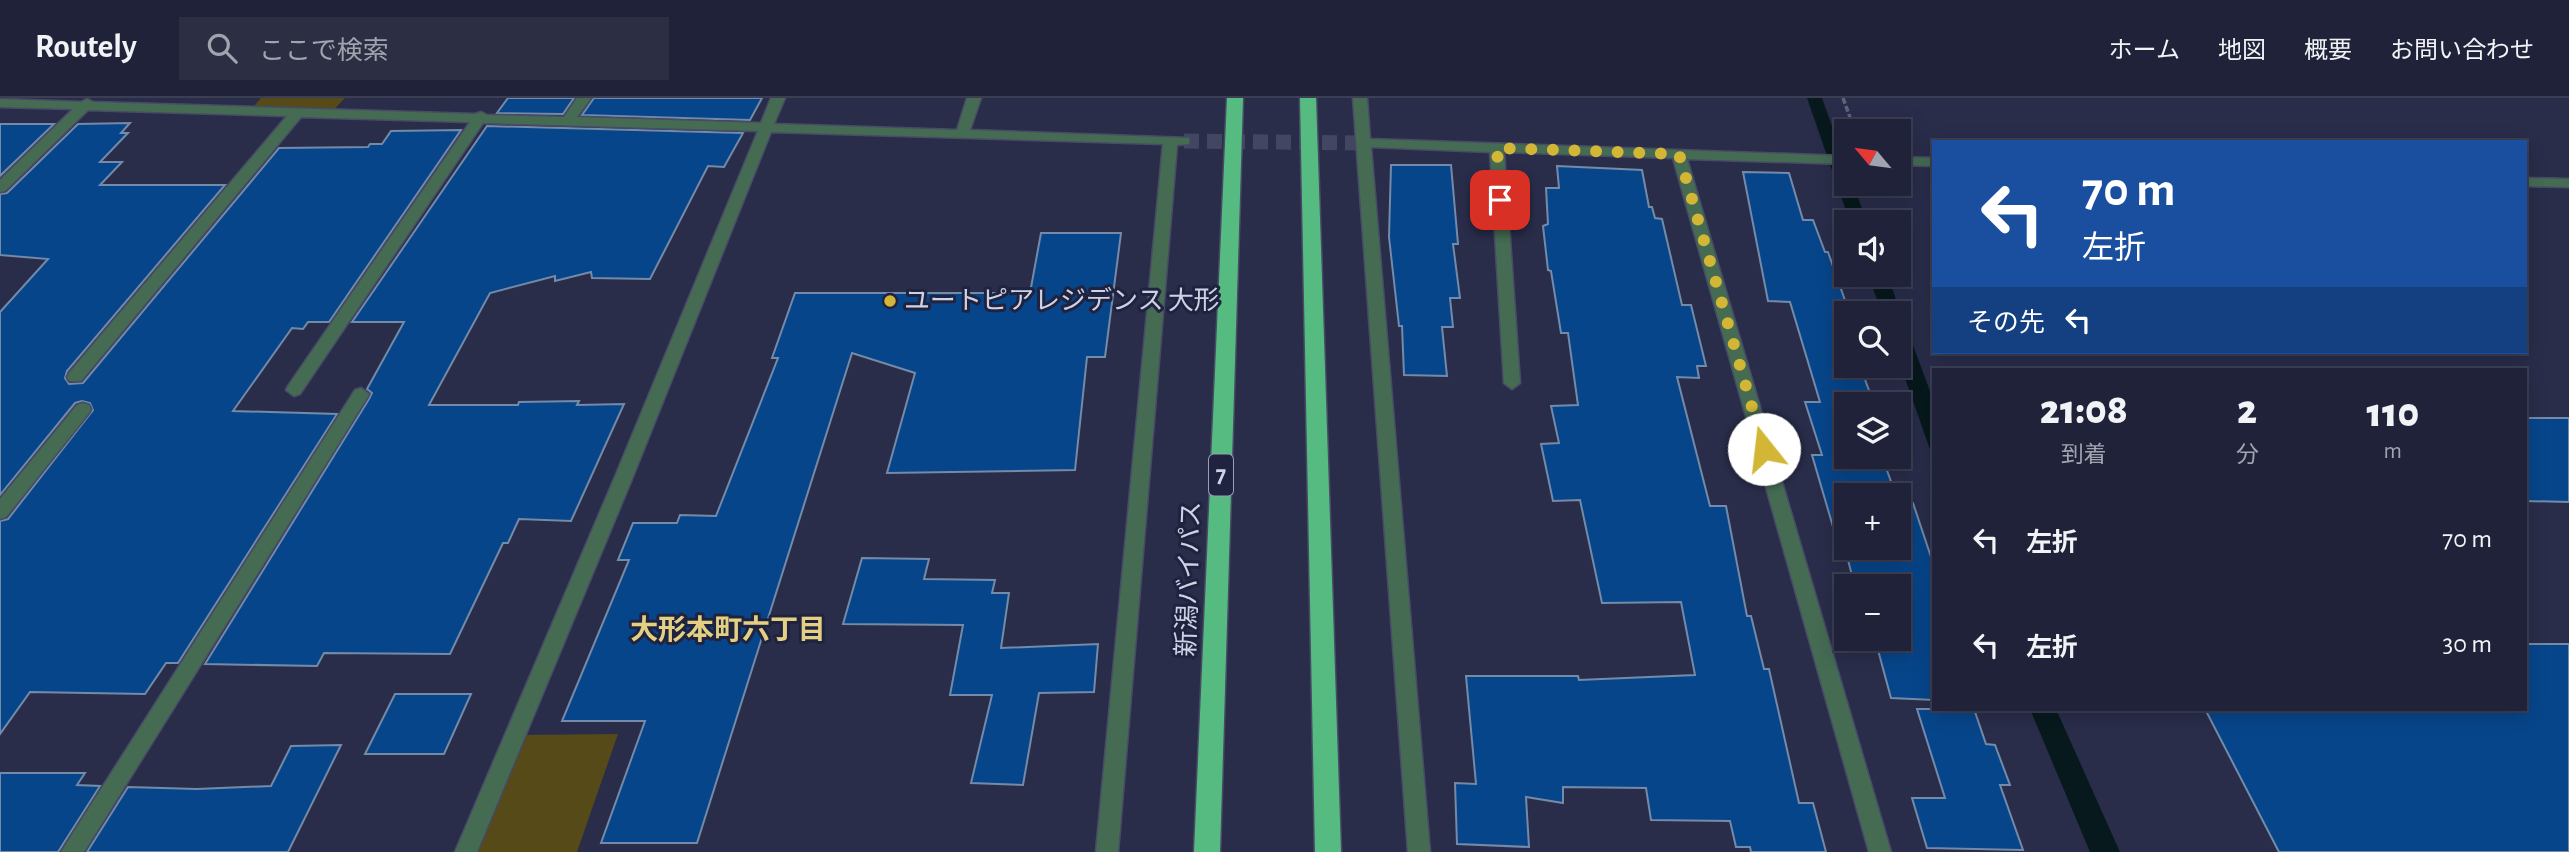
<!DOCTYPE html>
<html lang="ja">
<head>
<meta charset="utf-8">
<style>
  body { margin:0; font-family:"Alegreya Sans","Noto Sans JP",sans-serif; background:#2c2f43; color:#f1f3f6; height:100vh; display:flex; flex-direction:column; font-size:26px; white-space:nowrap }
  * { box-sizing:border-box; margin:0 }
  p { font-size:23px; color:#a1a4ae }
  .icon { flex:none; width:38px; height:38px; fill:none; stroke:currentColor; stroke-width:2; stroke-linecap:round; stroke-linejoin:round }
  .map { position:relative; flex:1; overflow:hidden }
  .panel { position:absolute; left:1932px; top:270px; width:595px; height:343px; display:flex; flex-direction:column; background:#1f2238; border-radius:0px; box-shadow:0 4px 18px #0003,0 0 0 2px #3c3f53 }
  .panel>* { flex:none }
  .top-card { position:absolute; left:1932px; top:42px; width:595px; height:214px; border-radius:0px; box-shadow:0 4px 18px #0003,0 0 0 2px #3c3f53; background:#1a4fa0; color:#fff; overflow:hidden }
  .needle { width:46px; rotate:299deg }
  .buttons { position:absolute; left:1834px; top:21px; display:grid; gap:14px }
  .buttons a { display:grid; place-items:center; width:77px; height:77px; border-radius:0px; background:#1f2238; box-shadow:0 4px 18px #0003,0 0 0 2px #3c3f53; font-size:35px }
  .pin { position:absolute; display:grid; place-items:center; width:60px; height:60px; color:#fff; margin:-30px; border-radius:14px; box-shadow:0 4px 10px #0006 }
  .me { position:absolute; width:77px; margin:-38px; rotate:344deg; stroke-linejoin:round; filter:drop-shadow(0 0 5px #0008) }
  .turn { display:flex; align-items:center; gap:24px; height:147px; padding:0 35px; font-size:32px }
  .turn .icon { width:91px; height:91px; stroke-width:2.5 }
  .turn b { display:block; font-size:49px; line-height:60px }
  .then { display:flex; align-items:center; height:66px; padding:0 35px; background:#0003; gap:14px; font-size:26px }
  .eta { display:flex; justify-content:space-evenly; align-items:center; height:119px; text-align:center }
  .eta b { font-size:42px; font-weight:800; line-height:49px }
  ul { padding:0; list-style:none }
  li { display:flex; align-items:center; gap:21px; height:105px; padding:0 35px }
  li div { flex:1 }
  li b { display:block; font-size:26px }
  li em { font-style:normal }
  header { display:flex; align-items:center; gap:42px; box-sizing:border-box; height:98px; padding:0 35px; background:#1f2238; border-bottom:2px solid #3c3f53 }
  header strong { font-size:33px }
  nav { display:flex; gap:38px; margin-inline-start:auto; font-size:24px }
  .search { width:490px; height:63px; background:#2c2f43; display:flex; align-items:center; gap:18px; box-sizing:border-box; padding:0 24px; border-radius:0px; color:#a1a4ae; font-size:26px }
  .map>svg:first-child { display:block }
  .green { fill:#554a18 }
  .water { fill:#07191d }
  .building { fill:#07458a; stroke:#738aa8; stroke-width:2 }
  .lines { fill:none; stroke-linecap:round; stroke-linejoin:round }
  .minor-tunnel { stroke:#424661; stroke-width:15; stroke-dasharray:15 8; stroke-linecap:butt }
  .minor-casing { stroke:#474b66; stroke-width:3 }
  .highway-casing { stroke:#474b66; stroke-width:3 }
  .path { stroke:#5f637d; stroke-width:3.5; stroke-dasharray:6 2.5; stroke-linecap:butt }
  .minor { fill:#456b53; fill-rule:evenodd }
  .highway { fill:#55bb80; fill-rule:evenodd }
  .route { stroke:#d3b635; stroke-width:12; stroke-dasharray:0 21.6 }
  .poi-dot { fill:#d3b635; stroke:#1f233f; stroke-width:2.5 }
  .labels { text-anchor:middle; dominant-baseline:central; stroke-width:6; stroke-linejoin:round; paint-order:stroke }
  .shield { fill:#1f233f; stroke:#9a9eb3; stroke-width:2 }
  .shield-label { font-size:24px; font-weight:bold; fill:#ced2e5 }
  .poi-label { font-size:26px; fill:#ced2e5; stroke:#1f233f; text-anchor:start }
  .street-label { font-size:26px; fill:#ced2e5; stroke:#1f233f }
  .neighbourhood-label { font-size:28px; font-weight:bold; fill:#e4d083; stroke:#1f233f }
</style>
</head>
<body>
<header>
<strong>Routely</strong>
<div class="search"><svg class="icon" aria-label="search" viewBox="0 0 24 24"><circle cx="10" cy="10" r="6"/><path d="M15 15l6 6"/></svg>ここで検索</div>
<nav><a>ホーム</a><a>地図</a><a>概要</a><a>お問い合わせ</a></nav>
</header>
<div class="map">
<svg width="2569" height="754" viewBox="0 0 2569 754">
  <rect width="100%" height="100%" fill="#292d4a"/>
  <!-- green -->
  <g class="green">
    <path d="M261 0H345L330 16 250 13Z"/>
    <path d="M618 636 577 754H472L522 637Z"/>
  </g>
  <!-- water -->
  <g class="water">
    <path d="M1807 0H1822L1846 67V86H1853L1867 124H1850Z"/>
    <path d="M1868 177H1887L1934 304V363L1899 263V215H1882Z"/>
    <path d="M2030 611H2056L2120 754H2090Z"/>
  </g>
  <!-- building -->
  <g class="building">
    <path d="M508 0H574L563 16 497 15Z"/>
    <path d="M594 0H762L750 22 582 17Z"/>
    <path d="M130 25 121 35H128L100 64H122L100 87H225L67 273 65 280 69 286 83 285 279 50 368 49 370 46H382L391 33 461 32 329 224H308L303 231 292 230 233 313 337 316 178 565H166L145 596 30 594 0 636V423L8 421 93 312 90 305 82 303 75 305 0 397V214L48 161 0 157V96L7 95 78 26Z"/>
    <path d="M0 26H54L0 78Z"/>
    <path d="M487 28 743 35 724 69 708 68 650 181 592 180 591 174 555 183V178L490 195 429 307H518L519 304 579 303 577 307 624 306 571 423 519 421 508 445H503L450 556 324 555 317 568 205 566 369 301 372 295 367 291 404 224H352Z"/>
    <path d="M1391 67H1451L1458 146H1453L1460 200H1450L1453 229H1442L1447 278 1404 277 1402 228H1399L1389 139Z"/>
    <path d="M1557 68 1642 72 1649 109H1652L1655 120 1662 121 1682 207H1691L1706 268H1697L1699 280 1677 279 1710 408H1726L1747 518H1751L1764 571H1769L1799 705H1813L1826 754H1751L1750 749H1736L1730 723 1651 722 1646 690 1563 689V705L1526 699 1529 749 1457 746 1455 685 1476 686 1466 578H1578L1579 582 1695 577 1681 504 1602 505 1580 402 1553 403 1541 346 1559 345 1551 308 1578 307 1568 235H1561L1551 173 1548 172 1543 128 1548 126 1546 90H1559Z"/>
    <path d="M1743 74 1789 75 1803 122H1813L1825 154H1828L1848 211H1839L1846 230V268H1860L1874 306H1846V359H1882L1896 397H1846V450H1899V405H1913L1934 468V602L1891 600 1875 541H1899V488H1861L1860 485H1854L1842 439H1836L1812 357H1822L1805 304H1820L1790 204 1768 203Z"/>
    <path d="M1041 135H1121L1105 259H1087L1075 372 887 375 915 275 852 255 697 745H601L645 623H562L629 462H618L633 425H677L680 417 716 418 778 260H772L795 195H1030Z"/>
    <path d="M2525 320H2569V404L2525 403Z"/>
    <path d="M862 460 929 461 924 481 995 482 992 495H1009L1001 550 1098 546 1094 594 1039 595 1023 687 971 685 992 597H950L963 527 843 526Z"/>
    <path d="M2525 546H2569V754H2279L2205 611H2525Z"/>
    <path d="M395 596H471L444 656H365Z"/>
    <path d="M1917 611H1974L1986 646 1995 647 2010 687H2000L2023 752 1927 750 1912 700H1945Z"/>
    <path d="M341 647 288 754H87L128 689 197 691 271 688 291 648Z"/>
    <path d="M0 675H85L77 687 100 688 58 754H0Z"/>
  </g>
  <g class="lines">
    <!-- minor-tunnel -->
    <path class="minor-tunnel" d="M1184 43 1363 45"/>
    <defs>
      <g id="minor">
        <path d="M577 0H591L577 19 761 25 771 0H785L774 26 957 32 967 0H981L970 32 1189 40V46L1177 47 1118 754H1096L1163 46 771 34 632 381 477 754H455L614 381 758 33 483 25 300 296 294 298 286 292 288 288 470 24 301 19 81 283H69L67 279 69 275 287 18 88 12 5 93 0 94V82L73 11 0 9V1L81 4 87 1 93 4 475 16 481 14 487 17 564 19Z"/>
        <path d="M1353 0H1367L1370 41 1846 58V66L1687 61 1891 754H1869L1673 60 1504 54 1520 285 1512 291 1504 285 1490 54 1371 49 1430 754H1408Z"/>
        <path d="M1899 59 1934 60V68L1899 67Z"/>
        <path d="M2525 80 2569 81V89L2525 88Z"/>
        <path d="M361 290 369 296 367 300 84 754H61L355 292Z"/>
        <path d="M83 305 89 307 91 311 89 315 6 419 0 421V401L77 307Z"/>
      </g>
      <g id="highway">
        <path d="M1227 0H1243L1220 754H1194Z"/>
        <path d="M1300 0H1316L1341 754H1315Z"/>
      </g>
    </defs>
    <!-- minor casing -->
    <use href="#minor" class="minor-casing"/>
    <!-- highway casing -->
    <use href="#highway" class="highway-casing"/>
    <!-- path -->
    <path class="path" d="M1843 0 1855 33"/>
    <!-- minor -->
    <use href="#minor" class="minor"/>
    <!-- highway -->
    <use href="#highway" class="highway"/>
  </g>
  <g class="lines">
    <!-- route -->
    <path class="route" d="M1500 102 1497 50 1679 56 1764 351"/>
  </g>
  <!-- markers -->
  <circle class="poi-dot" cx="890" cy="203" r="7"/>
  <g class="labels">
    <!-- shield labels -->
    <rect class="shield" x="1209" y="356.5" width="24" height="41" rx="5"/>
    <g class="shield-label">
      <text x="1221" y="377">7</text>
    </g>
    <!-- poi labels -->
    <g class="poi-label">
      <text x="904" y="203">ユートピアレジデンス 大形</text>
    </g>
    <!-- street labels -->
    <g class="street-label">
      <text transform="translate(1189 481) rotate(-88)">新潟バイパス</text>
    </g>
    <!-- neighbourhood labels -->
    <g class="neighbourhood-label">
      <text x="728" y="533">大形本町六丁目</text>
    </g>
  </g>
</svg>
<div class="buttons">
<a><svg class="needle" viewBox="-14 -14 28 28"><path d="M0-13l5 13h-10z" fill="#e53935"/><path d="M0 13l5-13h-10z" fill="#a1a4ae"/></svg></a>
<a><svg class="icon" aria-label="sound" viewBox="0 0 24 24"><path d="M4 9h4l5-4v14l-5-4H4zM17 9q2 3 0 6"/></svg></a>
<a><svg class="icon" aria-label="search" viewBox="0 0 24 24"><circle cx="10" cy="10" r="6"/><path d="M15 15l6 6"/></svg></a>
<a><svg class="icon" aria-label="layers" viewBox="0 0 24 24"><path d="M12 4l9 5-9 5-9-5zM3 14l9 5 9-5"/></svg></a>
<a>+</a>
<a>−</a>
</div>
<div class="pin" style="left:1500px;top:102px;background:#d93025"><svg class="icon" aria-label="arrive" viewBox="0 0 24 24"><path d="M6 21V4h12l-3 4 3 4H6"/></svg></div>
<svg class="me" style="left:1764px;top:351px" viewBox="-20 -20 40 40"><circle r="19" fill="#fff"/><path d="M0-13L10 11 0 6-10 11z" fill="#d3b635"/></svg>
<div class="top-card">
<div class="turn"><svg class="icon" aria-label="left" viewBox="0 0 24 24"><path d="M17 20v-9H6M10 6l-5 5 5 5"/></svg><div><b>70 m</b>左折</div></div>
<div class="then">その先<svg class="icon" aria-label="left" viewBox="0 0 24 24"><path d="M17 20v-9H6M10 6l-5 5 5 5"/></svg></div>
</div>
<section class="panel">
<div class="eta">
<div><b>21:08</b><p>到着</p></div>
<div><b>2</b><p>分</p></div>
<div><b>110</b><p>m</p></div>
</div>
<ul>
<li><svg class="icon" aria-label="left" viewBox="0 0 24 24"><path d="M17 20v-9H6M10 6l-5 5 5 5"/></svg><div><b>左折</b></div><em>70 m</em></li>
<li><svg class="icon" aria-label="left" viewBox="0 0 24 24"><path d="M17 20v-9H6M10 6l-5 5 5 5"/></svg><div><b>左折</b></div><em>30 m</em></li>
</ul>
</section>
</div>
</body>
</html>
